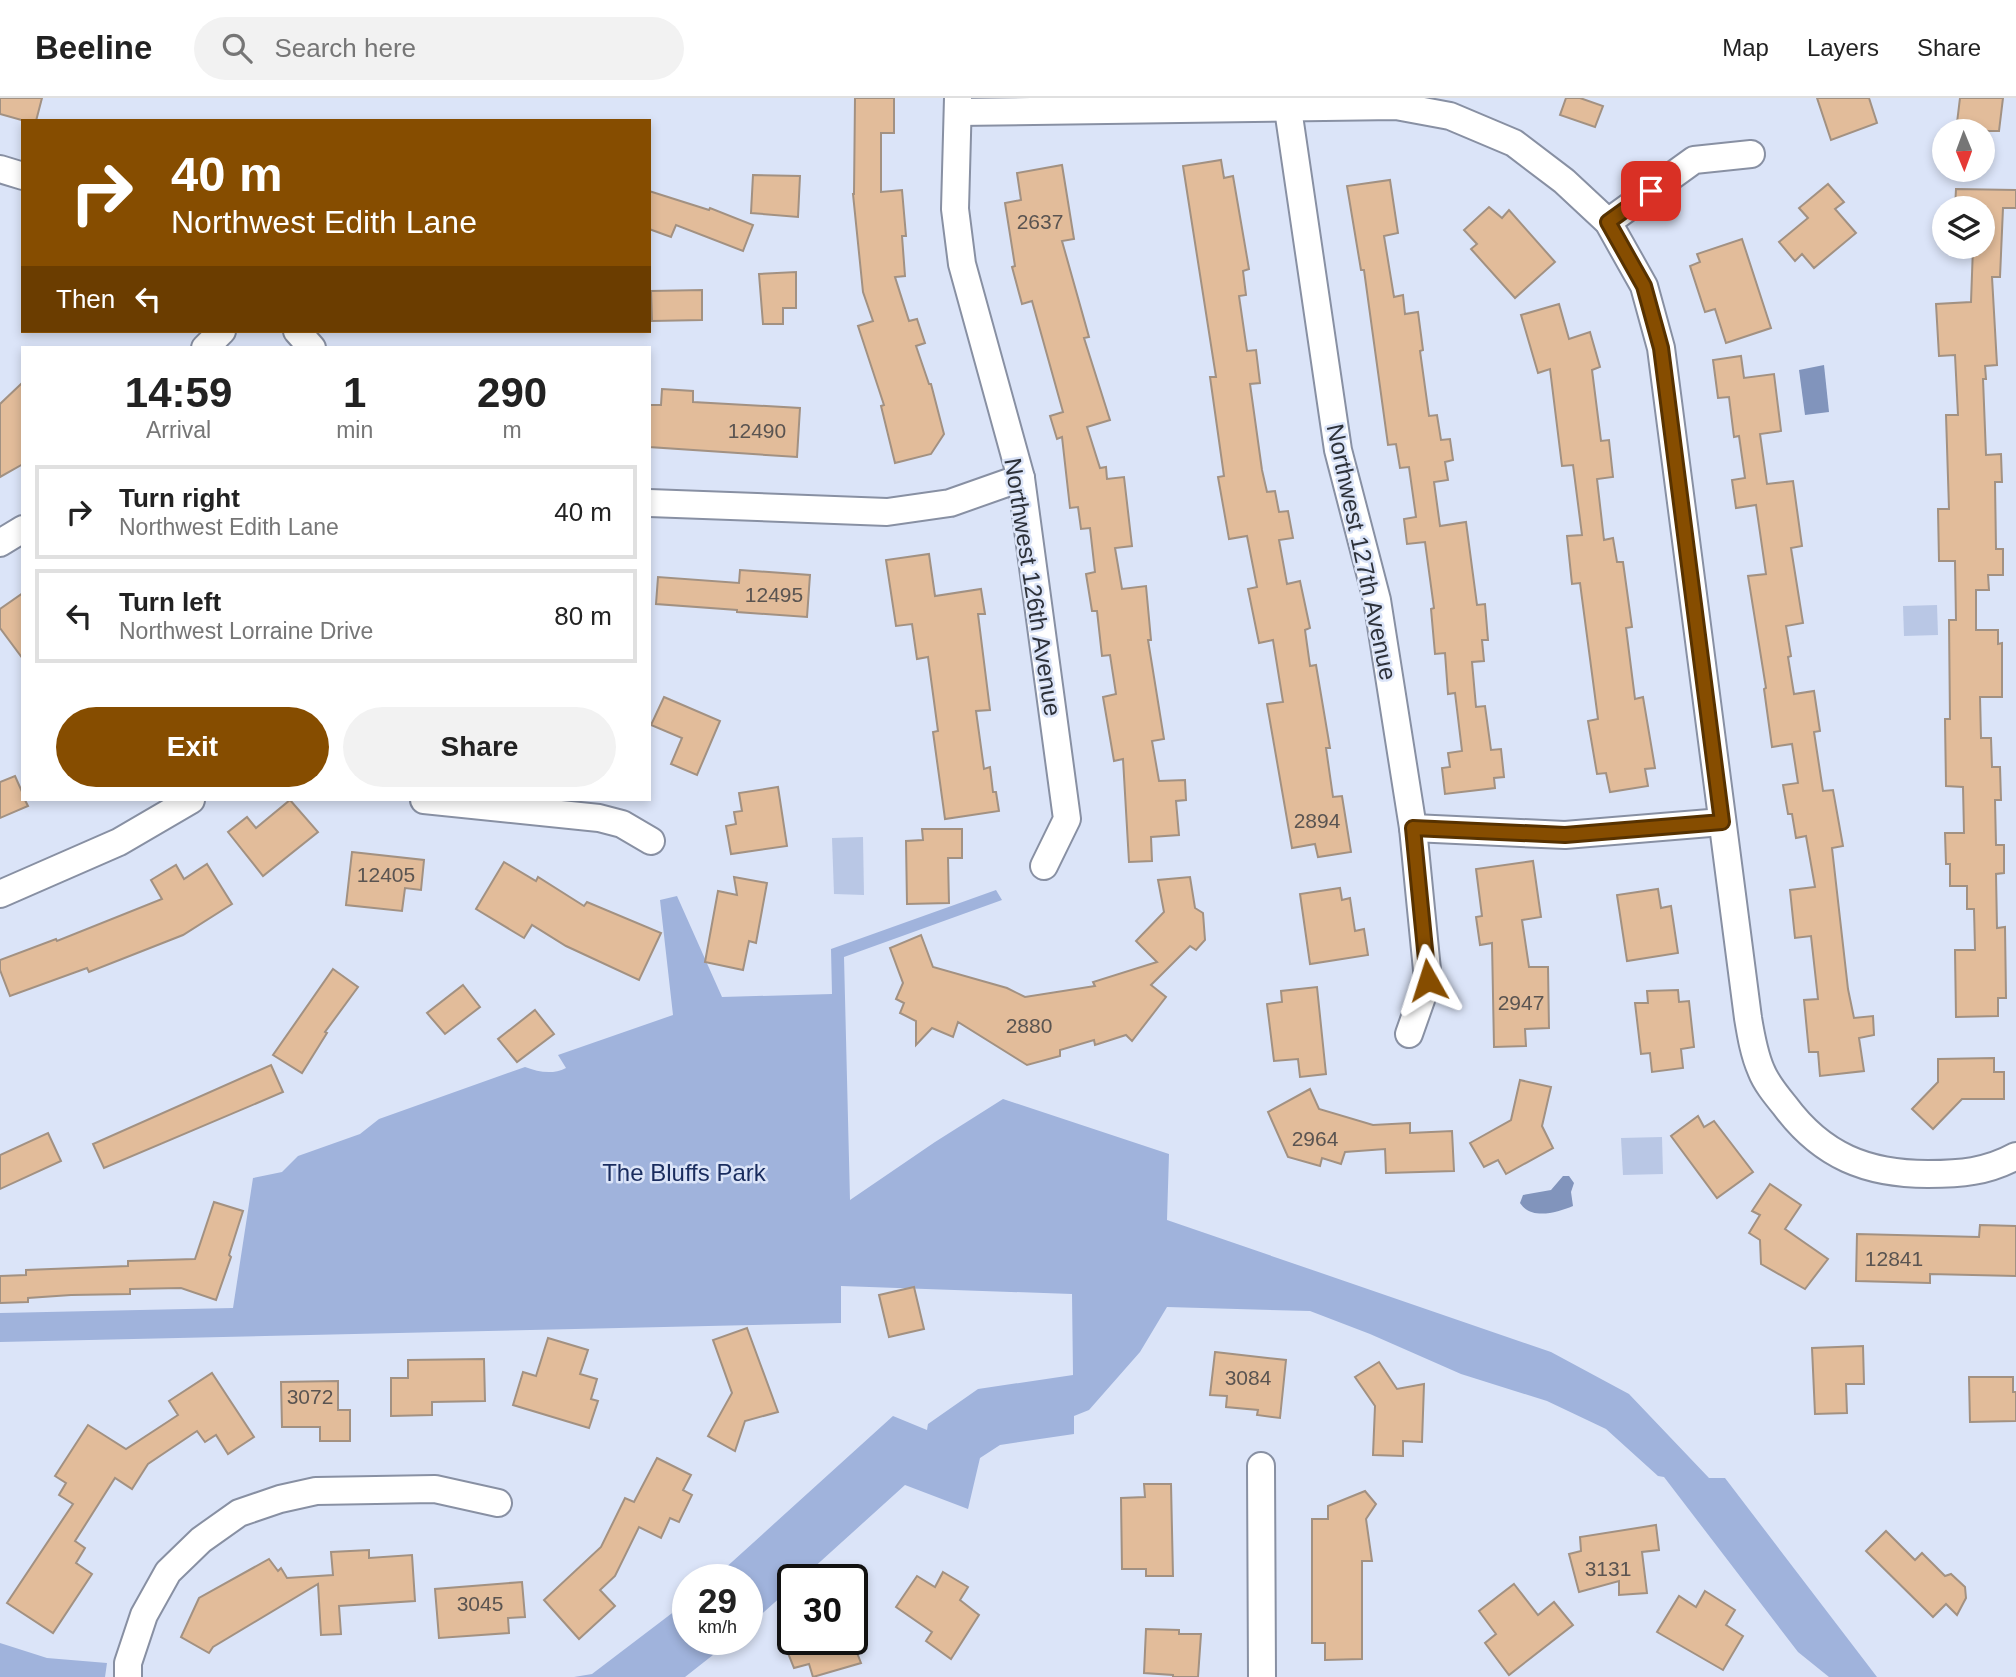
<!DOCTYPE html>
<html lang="en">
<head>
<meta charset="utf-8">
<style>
  body { margin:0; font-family:Arial,sans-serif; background:#f2f2f2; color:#222; height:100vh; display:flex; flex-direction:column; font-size:26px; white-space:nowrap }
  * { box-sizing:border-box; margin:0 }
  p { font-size:23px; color:#767676 }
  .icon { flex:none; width:38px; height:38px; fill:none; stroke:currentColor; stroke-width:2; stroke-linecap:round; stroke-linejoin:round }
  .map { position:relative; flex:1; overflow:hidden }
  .drawer { position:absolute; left:21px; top:248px; width:630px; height:455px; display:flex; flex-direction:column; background:#fff; border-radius:0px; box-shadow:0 4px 10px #0003 }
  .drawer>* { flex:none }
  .hud { position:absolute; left:21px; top:21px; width:630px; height:214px; border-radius:0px; box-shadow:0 4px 10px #0003; background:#864d00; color:#fff; overflow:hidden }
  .needle { width:46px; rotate:179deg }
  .buttons { position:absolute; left:1932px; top:21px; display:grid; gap:14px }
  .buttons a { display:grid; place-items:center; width:63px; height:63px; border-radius:50%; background:#fff; box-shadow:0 4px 10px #0003; font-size:35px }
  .speed { position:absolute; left:672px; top:1466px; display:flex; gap:14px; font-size:35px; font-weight:700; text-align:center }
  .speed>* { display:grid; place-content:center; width:91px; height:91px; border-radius:50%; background:#fff; box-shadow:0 4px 10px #0003; line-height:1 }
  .speed small { font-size:18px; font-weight:400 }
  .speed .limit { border:4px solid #111; border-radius:10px; background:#fff; color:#111 }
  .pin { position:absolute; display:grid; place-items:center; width:60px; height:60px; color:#fff; margin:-30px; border-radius:14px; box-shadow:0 4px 10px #0006 }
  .me { position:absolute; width:77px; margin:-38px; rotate:354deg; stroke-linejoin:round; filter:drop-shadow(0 0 5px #0008) }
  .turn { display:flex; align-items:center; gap:24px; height:147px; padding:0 35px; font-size:32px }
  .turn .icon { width:91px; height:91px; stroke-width:2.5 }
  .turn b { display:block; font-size:49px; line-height:60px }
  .then { display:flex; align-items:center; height:66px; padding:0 35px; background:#0003; gap:14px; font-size:26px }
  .eta { display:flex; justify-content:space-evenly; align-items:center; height:119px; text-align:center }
  .eta b { font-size:42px; font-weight:700; line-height:49px }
  .cta { display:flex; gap:14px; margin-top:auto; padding:14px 35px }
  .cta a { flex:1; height:80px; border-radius:42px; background:#864d00; color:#fff; font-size:28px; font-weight:700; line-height:80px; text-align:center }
  .cta a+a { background:#f2f2f2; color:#222 }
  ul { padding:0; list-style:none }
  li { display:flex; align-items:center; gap:21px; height:94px; margin:0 14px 10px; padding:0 21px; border:4px solid #e0e0e0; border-radius:0px }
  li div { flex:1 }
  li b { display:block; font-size:26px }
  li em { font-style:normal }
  header { display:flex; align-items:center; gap:42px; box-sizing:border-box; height:98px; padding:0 35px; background:#fff; border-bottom:2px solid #e0e0e0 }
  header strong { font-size:33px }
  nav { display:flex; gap:38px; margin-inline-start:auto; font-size:24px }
  .search { width:490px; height:63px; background:#f2f2f2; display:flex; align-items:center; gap:18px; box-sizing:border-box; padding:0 24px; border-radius:38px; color:#767676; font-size:26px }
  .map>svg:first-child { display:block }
  .green { fill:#b9c7e5 }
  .forest { fill:#a0b3dc }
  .water { fill:#8194bc }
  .building { fill:#e2bc9a; stroke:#a29182; stroke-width:2 }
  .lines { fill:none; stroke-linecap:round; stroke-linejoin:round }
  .minor-casing { stroke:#8890a3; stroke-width:30 }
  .minor { stroke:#fff; stroke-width:26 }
  .route-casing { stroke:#573200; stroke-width:18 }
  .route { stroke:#864d00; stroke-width:12 }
  .labels { text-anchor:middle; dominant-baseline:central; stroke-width:5; stroke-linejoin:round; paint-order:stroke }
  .number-label { font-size:21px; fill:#5a5451 }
  .street-label { font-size:24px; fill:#2d3139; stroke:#dbe4f8 }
  .park-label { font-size:24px; fill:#192c5e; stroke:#dbe4f8 }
</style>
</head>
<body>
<header>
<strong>Beeline</strong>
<div class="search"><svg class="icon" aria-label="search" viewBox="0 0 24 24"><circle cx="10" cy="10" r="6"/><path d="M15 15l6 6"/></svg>Search here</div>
<nav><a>Map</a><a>Layers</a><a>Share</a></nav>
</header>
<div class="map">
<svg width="2016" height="1579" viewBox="0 0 2016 1579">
  <rect width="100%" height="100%" fill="#dbe4f8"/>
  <!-- green -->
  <g class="green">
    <path d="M1937 507 1938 537 1904 538 1903 508Z"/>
    <path d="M863 739 864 797 834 796 832 740Z"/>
    <path d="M1662 1039 1663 1076 1623 1077 1621 1040Z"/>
  </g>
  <!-- forest -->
  <g class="forest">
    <path d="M996 792 1002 802 844 859 850 1102 935 1044 1003 1001 1169 1056 1167 1122 1551 1254 1629 1296 1709 1380H1725L1877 1579H1829L1798 1554 1664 1379 1658 1378 1606 1331 1547 1303 1461 1276 1370 1236 1310 1213 1167 1209 1140 1254 1089 1312 1074 1318V1336L1000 1347 980 1360 968 1411 905 1387 800 1482H793V1488L747 1529V1482H712L893 1318 927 1332 928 1326 978 1291 1073 1277 1072 1196 841 1188V1225L0 1244V1215L233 1210 253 1080 282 1074 298 1058 360 1036 379 1021 525 969C539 974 552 977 566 970L558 957 673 917 660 802 677 798 722 899 832 896 831 851Z"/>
    <path d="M688 1503V1542H732L685 1579H574L592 1576Z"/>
    <path d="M0 1545 47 1560 107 1565 105 1579H0Z"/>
  </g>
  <!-- water -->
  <g class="water">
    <path d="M1824 267 1829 314 1805 317 1799 272Z"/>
    <path d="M1563 1078H1569L1574 1085 1571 1094 1573 1108C1556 1115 1531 1122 1520 1105L1523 1097 1551 1092Z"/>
  </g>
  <!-- building -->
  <g class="building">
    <path d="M0 0H42L36 23H25L0 16Z"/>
    <path d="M855 0H894V35H881V94L902 92 906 138H902L905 178 895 179 909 223 917 221 925 245 916 248 929 286H931L944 336 931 356 895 365 881 308 884 307 858 228 873 223 863 194 853 96H854Z"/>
    <path d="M1566 0H1580L1603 8 1595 29 1560 17Z"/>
    <path d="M1817 0H1869L1877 25 1831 42Z"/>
    <path d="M1960 0H2003L1999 33H1956Z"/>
    <path d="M1221 62 1224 80 1233 78 1249 171 1243 173 1246 197 1239 198 1247 253 1256 252 1260 285 1250 286 1262 372 1267 394 1275 393 1279 414 1288 413 1293 440 1279 442 1287 486 1300 483 1310 530 1305 532 1310 568 1316 567 1330 650H1326L1333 699 1342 698 1351 754 1318 759 1315 746 1292 750 1267 606 1283 604 1273 542 1259 545 1248 491 1257 489 1247 438 1229 441 1218 379 1224 378 1210 279H1216L1183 68Z"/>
    <path d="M1062 67 1074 141 1062 143 1089 239 1084 240 1110 322 1087 329 1100 370 1106 369 1107 381 1124 379 1132 448 1115 450 1122 491 1146 488 1151 542H1148L1164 641 1152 643 1159 683 1185 682 1186 702 1176 703 1179 737 1151 739 1152 763 1129 764 1123 661 1114 663 1103 599 1116 596 1110 557 1102 558 1097 513H1092L1086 476 1095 474 1090 430 1081 431 1078 409 1070 410 1062 339 1057 341 1050 318 1063 314 1032 203 1022 206 1012 169 1015 168 1005 105 1021 102 1017 75Z"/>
    <path d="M753 77 800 78 798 119 751 115Z"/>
    <path d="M1390 82 1398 135 1384 138 1394 199 1403 197 1405 216 1418 214 1423 252 1420 253 1429 318 1437 317 1441 342 1450 341 1453 362 1445 364 1448 382 1434 384 1440 428 1466 424 1477 507 1485 506 1488 542H1482L1484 563 1472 564 1476 609 1485 608 1491 652 1501 651 1504 679 1494 680 1495 690 1445 696 1442 670 1450 669 1448 655 1462 653 1455 595 1448 596 1445 555 1435 556 1431 511 1434 510 1425 444 1407 446 1404 421 1416 419 1409 369 1400 370 1396 346 1388 347 1364 172H1361L1347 88Z"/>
    <path d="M1828 86 1844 104 1835 111 1856 135 1814 170 1802 156 1795 163 1779 144 1808 120 1799 110Z"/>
    <path d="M1956 91 2016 92V110H2003L2000 179H1992L1997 267 1985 268 1986 281H1983L1986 357 2001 356 2002 384H1995L1996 451H2003V477H1988L1989 492H1976V532H1998V546L2002 545V599H1980L1981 640H1991L1992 669H2000L2001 702H1995L1996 747H2004V775L1996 776 1997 830 2005 829 2006 900H1998V918L1956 919 1955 852H1975L1974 811H1967V788H1950V766H1946L1945 735H1964L1963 689 1946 688 1945 621H1950L1949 522H1956L1955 463H1939L1938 411H1949L1946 317H1958L1955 257 1939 258 1936 206 1971 204 1973 149H1983V110H1955Z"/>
    <path d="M649 93 709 112 710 110 753 127 743 153 676 127 671 139 649 131Z"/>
    <path d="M1489 109 1502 120 1509 112 1555 164 1515 200 1471 151 1477 146 1464 132Z"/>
    <path d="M1742 141 1771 230 1726 245 1715 211 1705 214 1690 168 1700 164 1697 156Z"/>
    <path d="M796 174V210H783V226H763L759 176Z"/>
    <path d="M702 192V222L652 223 651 193Z"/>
    <path d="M1559 206 1569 241 1590 234 1600 269 1592 272 1601 343 1609 342 1613 379 1597 381 1604 442 1613 440 1617 464H1623L1632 529 1626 530 1635 601 1643 599 1655 670 1645 671 1648 688 1610 694 1606 675 1597 676 1588 623 1598 621 1580 485 1572 486 1567 438 1582 437 1573 367 1562 368 1550 271 1538 275 1521 217Z"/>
    <path d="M1741 258 1744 280 1774 276 1781 333 1760 336 1767 386 1793 383 1802 448 1791 450 1803 525 1786 528 1791 558 1788 559 1794 596 1814 593 1820 633 1814 634 1823 693 1833 692 1843 748 1832 750 1848 891 1854 920 1873 918 1874 937 1859 940 1864 973 1820 978 1818 954H1809L1804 902 1818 901 1811 838 1795 840 1790 792 1815 789 1806 738 1796 740 1792 716H1788L1783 687 1798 685 1792 646 1772 649 1764 591 1766 590 1748 478 1766 476 1756 407 1736 410 1732 382 1745 380 1739 338 1734 339 1729 299 1718 300 1713 262Z"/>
    <path d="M23 284V366L0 379V306Z"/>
    <path d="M662 291 693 293V304L800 310 797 359 649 349V307H661Z"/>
    <path d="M929 456 935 498 981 491 985 516H978L990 612 976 613 984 671 990 669 993 694H996L999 713 945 721 933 634 938 633 928 559 917 561 912 526 896 528 886 462Z"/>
    <path d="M740 472 810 477 807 519 737 514V512L656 506 658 479 739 485Z"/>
    <path d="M23 495V561L0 530V511Z"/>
    <path d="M664 599 720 623 697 677 671 666 682 640 651 627Z"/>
    <path d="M15 678 23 696V702H25L28 708 0 720V684Z"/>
    <path d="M778 689 787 748 731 756 726 728 736 726 734 714 742 713 739 695Z"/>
    <path d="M290 702 318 734 263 778 228 734 247 719 256 730Z"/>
    <path d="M922 731H962V760H948L949 805 907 806 906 743 923 742Z"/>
    <path d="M352 754 424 762 421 792 405 790 402 813 346 807Z"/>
    <path d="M1533 763 1541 819 1522 822 1529 869H1548L1549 930 1525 931 1526 948 1494 949 1492 845 1480 847 1476 819 1482 818 1476 771Z"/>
    <path d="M504 764 536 783 538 779 584 808 587 804 661 835 639 882 566 848 532 827 524 840 476 811Z"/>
    <path d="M207 766 232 806 183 837 89 874 87 870 10 898 0 872V862L56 841 57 843 162 801 151 782 176 767 184 781Z"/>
    <path d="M734 779 767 785 756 845 749 843 743 872 705 864 718 793 737 797Z"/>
    <path d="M1190 779 1195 810 1203 815 1205 842 1196 852 1190 848 1151 887 1166 899 1132 943 1126 937 1095 947 1094 942 1060 952V958L1027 967 958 924 953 939 932 930 916 947V923L900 915 904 905 896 901 903 885 890 850 921 837 933 869 1007 890 1025 899 1095 888 1093 884 1157 864 1136 843 1164 814 1158 782Z"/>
    <path d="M1340 790 1342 802 1350 800 1355 833 1364 831 1368 857 1310 866 1300 796Z"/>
    <path d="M1658 791 1661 810 1671 808 1678 855 1627 863 1617 797Z"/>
    <path d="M333 871 358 889 325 934 327 935 302 975 273 957Z"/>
    <path d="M463 887 480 909 445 936 427 915Z"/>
    <path d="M1317 889 1326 976 1300 979 1298 961 1274 963 1267 906 1282 904 1281 893Z"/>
    <path d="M1678 892 1679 904 1689 903 1694 949 1681 951 1683 970 1652 974 1650 955 1641 956 1635 905H1648L1647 893Z"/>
    <path d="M535 912 554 936 517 964 498 941Z"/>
    <path d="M1994 960V974H2004V1001H1962L1933 1031 1912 1011 1938 984V961Z"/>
    <path d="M271 967 283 994 104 1070 93 1046Z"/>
    <path d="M1520 982 1551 989 1542 1028 1553 1050 1506 1076 1498 1062 1484 1069 1470 1045 1511 1022Z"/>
    <path d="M1310 991 1319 1011 1373 1027 1410 1025V1035L1452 1033 1454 1073 1386 1075 1385 1051 1345 1054 1341 1066 1322 1060 1320 1068 1288 1059 1268 1014Z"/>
    <path d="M1698 1018 1704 1029 1714 1023 1753 1074 1717 1100 1671 1038Z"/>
    <path d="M48 1035 61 1063 0 1091V1057Z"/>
    <path d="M1770 1086 1801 1107 1785 1131 1828 1161 1805 1191 1761 1166 1760 1142 1749 1135 1760 1117 1752 1113Z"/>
    <path d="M214 1104 243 1113 229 1157 231 1159 216 1202 181 1190 130 1191V1196L71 1197 28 1200V1204L0 1205V1178L26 1177V1172L128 1168V1163L195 1161Z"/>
    <path d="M1980 1127 2016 1128V1178L1930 1176V1185L1856 1183 1857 1136 1979 1139Z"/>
    <path d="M914 1189 924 1231 889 1239 879 1197Z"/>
    <path d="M747 1230 778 1314 745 1323 735 1353 708 1338 732 1295 713 1242Z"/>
    <path d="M548 1240 588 1252 580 1276 597 1281 591 1301 598 1303 589 1330 513 1307 523 1274 536 1278Z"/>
    <path d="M1863 1248 1864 1286H1846L1847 1315 1815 1316 1812 1250Z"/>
    <path d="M1215 1254 1286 1262 1280 1320 1257 1317 1258 1312 1226 1309 1227 1298 1210 1297Z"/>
    <path d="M484 1261 485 1303 432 1304V1317L391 1318V1280H408V1262Z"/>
    <path d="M1379 1264 1397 1291 1424 1286 1422 1344 1403 1343V1358L1373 1357 1375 1308 1355 1279Z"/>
    <path d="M212 1275 254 1339 228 1356 216 1337 205 1344 197 1333 148 1366 132 1391 115 1380 75 1443 85 1450 76 1465 92 1476 53 1535 7 1505 73 1406 59 1397 66 1385 55 1378 88 1327 126 1351 178 1317 169 1303Z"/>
    <path d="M1969 1279H2013V1294H2016V1323L1970 1324Z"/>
    <path d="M338 1283V1312H350V1343H320V1329H282L281 1284Z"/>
    <path d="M657 1360 691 1377 683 1392 692 1397 679 1424 670 1420 661 1440 639 1429 615 1478 600 1492 615 1508 579 1541 544 1502 601 1449 625 1400 634 1404Z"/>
    <path d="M1144 1386H1171L1173 1478H1146V1471H1122L1121 1400 1145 1399Z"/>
    <path d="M1365 1393 1376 1406 1366 1421 1372 1463H1362V1561L1325 1562V1545H1312V1421H1328V1408Z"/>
    <path d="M1656 1427 1659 1452 1642 1454 1647 1495 1619 1497V1483L1579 1494 1569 1456 1581 1453 1580 1439Z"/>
    <path d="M1886 1433 1915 1462 1922 1455 1945 1478 1951 1476 1965 1489 1966 1500 1957 1517 1946 1506 1933 1519 1866 1453Z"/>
    <path d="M369 1452V1460L412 1457 415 1503 339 1508 341 1536 321 1537 318 1486 213 1549 209 1555 181 1539 199 1500 269 1461 278 1473 281 1470 287 1480 333 1477 331 1454Z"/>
    <path d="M943 1474 968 1489 960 1502 979 1517 951 1561 926 1543 932 1534 896 1509 917 1478 935 1489Z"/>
    <path d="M522 1484 525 1519 508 1520 509 1535 439 1540 435 1491Z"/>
    <path d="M1514 1486 1538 1517 1554 1504 1573 1527 1509 1577 1485 1545 1496 1536 1479 1513Z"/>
    <path d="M1705 1493 1735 1512 1726 1527 1743 1538 1723 1572 1657 1534 1679 1498 1696 1509Z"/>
    <path d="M1146 1531 1179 1532V1536H1201L1198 1579H1173V1577L1144 1575Z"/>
    <path d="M809 1542H852L861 1565 813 1579 809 1566 794 1570 786 1550Z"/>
  </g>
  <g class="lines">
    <defs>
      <g id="minor">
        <path d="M958 0 955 111 962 166 1021 380 1067 721 1044 768"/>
        <path d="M1288 11 1338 352 1377 502 1413 730 1428 882 1409 936"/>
        <path d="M958 14 1396 8 1450 18 1514 45 1564 83 1608 124 1644 188 1661 250 1748 920C1751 938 1754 956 1761 972 1766 985 1776 997 1785 1008 1822 1058 1867 1076 1928 1076 1960 1076 1987 1074 2016 1058"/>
        <path d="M0 71 23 78"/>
        <path d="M1608 124 1694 62 1751 56"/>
        <path d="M297 233 312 250"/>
        <path d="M205 250 222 233"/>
        <path d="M649 405 887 414 950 405 1021 380"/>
        <path d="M0 445 23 431"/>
        <path d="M424 702 599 720 622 726 651 743"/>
        <path d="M1413 730 1565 737 1722 724"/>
        <path d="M0 796 119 744 191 702"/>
        <path d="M1261 1368 1262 1579"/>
        <path d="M128 1579V1565L144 1517 168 1474 201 1442 239 1415 280 1401 316 1393 435 1391 498 1405"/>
      </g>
    </defs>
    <!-- minor casing -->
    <use href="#minor" class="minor-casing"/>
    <!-- minor -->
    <use href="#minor" class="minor"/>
  </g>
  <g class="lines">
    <defs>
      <path id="route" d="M1428 882 1413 730 1565 737 1722 724 1661 250 1644 188 1608 124 1651 93"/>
    </defs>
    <!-- route casing -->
    <use href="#route" class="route-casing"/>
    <!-- route -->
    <use href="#route" class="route"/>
  </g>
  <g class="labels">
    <!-- number labels -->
    <g class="number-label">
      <text x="1040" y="123">2637</text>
      <text x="757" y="332">12490</text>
      <text x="774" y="496">12495</text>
      <text x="1317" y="722">2894</text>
      <text x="386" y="776">12405</text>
      <text x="1521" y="904">2947</text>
      <text x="1029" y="927">2880</text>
      <text x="1315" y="1040">2964</text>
      <text x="1894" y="1160">12841</text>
      <text x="1248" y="1279">3084</text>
      <text x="310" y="1298">3072</text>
      <text x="1608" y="1470">3131</text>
      <text x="480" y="1505">3045</text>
    </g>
    <!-- street labels -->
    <g class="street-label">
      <text transform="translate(1362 454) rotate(78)">Northwest 127th Avenue</text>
      <text transform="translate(1033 489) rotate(81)">Northwest 126th Avenue</text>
    </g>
    <!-- park labels -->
    <g class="park-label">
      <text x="684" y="1074">The Bluffs Park</text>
    </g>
  </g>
</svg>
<div class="buttons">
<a><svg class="needle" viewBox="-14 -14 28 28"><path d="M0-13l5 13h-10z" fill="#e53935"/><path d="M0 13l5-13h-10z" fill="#767676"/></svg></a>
<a><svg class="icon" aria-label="layers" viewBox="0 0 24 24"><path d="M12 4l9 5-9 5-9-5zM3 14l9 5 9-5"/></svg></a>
</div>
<div class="speed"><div>29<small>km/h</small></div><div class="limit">30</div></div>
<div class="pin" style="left:1651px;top:93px;background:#d93025"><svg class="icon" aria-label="arrive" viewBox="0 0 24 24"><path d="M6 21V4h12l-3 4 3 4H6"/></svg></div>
<svg class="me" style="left:1428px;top:882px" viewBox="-20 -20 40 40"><path d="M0-17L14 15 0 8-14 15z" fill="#864d00" stroke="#fff" stroke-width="4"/></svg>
<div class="hud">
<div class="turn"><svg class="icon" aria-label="right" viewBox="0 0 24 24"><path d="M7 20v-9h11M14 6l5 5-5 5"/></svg><div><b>40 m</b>Northwest Edith Lane</div></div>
<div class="then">Then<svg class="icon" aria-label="left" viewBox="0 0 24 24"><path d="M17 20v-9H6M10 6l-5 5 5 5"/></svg></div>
</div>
<section class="drawer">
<div class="eta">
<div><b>14:59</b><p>Arrival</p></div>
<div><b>1</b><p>min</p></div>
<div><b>290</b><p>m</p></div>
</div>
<ul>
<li><svg class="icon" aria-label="right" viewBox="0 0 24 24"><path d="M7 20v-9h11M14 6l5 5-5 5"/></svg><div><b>Turn right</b><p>Northwest Edith Lane</p></div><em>40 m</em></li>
<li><svg class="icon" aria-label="left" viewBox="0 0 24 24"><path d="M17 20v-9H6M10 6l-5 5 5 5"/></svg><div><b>Turn left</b><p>Northwest Lorraine Drive</p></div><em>80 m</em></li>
</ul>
<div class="cta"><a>Exit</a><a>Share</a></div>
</section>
</div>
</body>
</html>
